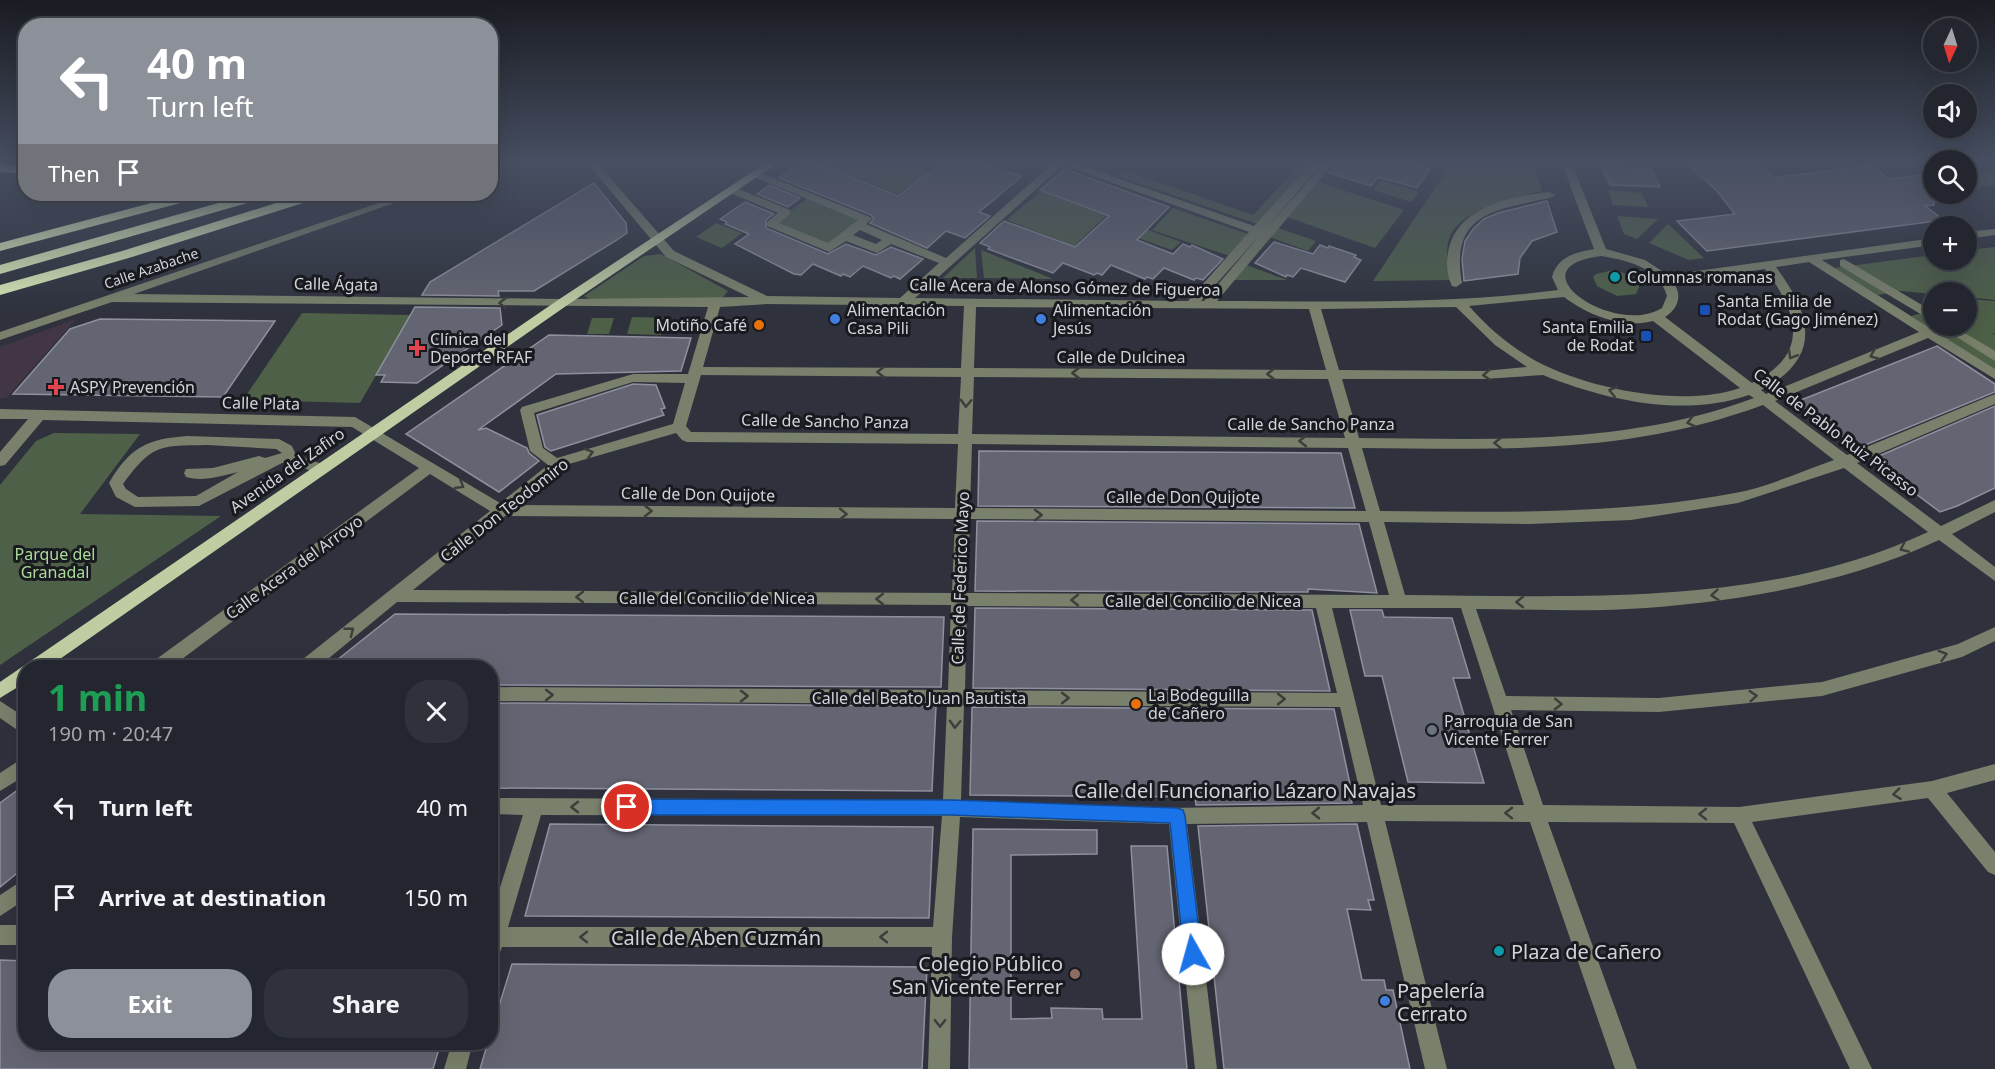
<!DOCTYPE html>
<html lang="en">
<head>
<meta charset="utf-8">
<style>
  body { margin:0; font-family:"Noto Sans",sans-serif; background:#2f323a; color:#f1f3f6; height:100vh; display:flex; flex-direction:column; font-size:22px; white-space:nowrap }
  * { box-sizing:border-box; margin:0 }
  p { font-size:20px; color:#a3a5aa }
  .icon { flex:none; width:33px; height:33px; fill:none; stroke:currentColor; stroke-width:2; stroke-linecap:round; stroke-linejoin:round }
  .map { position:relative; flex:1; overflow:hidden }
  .sheet { position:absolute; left:18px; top:660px; width:480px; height:390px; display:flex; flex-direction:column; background:#23262e; border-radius:24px; box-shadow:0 6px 24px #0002,0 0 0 2px #40434a }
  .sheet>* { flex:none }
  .top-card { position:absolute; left:18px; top:18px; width:480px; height:183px; border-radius:24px; box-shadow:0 6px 24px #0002,0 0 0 2px #40434a; background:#8c9099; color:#fff; overflow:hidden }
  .needle { width:39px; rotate:184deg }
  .controls { position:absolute; left:1923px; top:18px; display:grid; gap:12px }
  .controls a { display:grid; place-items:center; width:54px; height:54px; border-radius:50%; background:#23262e; box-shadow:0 6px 24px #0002,0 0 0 2px #40434a; font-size:30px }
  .pin { position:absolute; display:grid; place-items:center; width:51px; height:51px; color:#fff; margin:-26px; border:3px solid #fff; border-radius:50%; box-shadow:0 2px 6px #0007 }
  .me { position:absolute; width:66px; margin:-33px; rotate:353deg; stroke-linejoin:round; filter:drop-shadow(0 0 4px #0008) }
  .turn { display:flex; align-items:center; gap:21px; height:126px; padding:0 30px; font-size:27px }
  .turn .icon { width:78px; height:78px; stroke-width:2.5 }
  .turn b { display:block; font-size:42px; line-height:51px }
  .then { display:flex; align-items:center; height:57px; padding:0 30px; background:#0003; gap:12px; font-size:22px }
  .round { display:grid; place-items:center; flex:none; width:63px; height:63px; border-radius:24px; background:#2f323a }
  .summary { display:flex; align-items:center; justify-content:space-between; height:102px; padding:0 30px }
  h1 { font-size:36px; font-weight:700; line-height:45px; color:#1e9e55 }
  .action { display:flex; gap:12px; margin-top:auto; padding:12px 30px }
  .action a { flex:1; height:69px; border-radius:24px; background:#8c9099; color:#fff; font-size:24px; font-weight:700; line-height:69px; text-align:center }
  .action a+a { background:#2f323a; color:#f1f3f6 }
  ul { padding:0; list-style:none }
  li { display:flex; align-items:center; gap:18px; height:90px; padding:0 30px }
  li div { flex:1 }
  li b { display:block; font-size:22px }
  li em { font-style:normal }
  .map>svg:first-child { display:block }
  .commercial { fill:#423544 }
  .green { fill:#4e6048 }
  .building { fill:#646572; stroke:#8f909e; stroke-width:1.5 }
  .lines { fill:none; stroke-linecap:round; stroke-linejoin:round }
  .minor { fill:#79806b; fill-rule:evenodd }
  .major { fill:#c0cda2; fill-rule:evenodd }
  .highway { fill:#dbebb8; fill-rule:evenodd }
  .oneway { stroke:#3b3e3a }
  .route { fill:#1a73e8; stroke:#114b97; stroke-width:1.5 }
  .culture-dot { fill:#0f9aa8; stroke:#191a1f; stroke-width:2 }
  .transit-dot { fill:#1a4fb4; stroke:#191a1f; stroke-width:2 }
  .shop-dot { fill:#3f7fe0; stroke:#191a1f; stroke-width:2 }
  .food-dot { fill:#e8710a; stroke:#191a1f; stroke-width:2 }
  .health-dot { fill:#e0444e; stroke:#191a1f; stroke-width:2 }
  .worship-dot { fill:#6b7280; stroke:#191a1f; stroke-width:2 }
  .education-dot { fill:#8d6e63; stroke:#191a1f; stroke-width:2 }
  .labels { text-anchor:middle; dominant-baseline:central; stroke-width:6; stroke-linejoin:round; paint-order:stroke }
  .far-street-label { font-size:14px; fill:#d1d4db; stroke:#191a1f }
  .poi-label { font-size:16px; fill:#d1d4db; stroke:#191a1f; text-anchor:start }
  .street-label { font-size:16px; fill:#d1d4db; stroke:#191a1f }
  .park-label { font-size:16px; fill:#acda9b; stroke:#191a1f }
  .near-street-label { font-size:20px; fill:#d1d4db; stroke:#191a1f }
  .near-poi-label { font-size:20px; fill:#d1d4db; stroke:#191a1f; text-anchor:start }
</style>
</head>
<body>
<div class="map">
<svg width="1995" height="1069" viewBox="0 0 1995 1069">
  <rect width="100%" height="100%" fill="#2f323d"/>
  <!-- commercial -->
  <path class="commercial" d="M76 319 6 398H0V347Z"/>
  <!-- green -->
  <g class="green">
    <path d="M819 164H904L997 199 981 211 910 185 898 194Z"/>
    <path d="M1277 164H1311L1257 224 1118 176 1127 171 1253 215 1294 170Z"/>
    <path d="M1451 164H1533L1542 191C1516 196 1464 209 1451 234 1444 249 1448 265 1450 280L1373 281Z"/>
    <path d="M1966 172 1995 173V185L1976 188 1967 180Z"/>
    <path d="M1381 180 1419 192 1411 202 1373 190Z"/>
    <path d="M1318 182 1404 210 1375 248 1287 217Z"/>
    <path d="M1608 190 1642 193 1648 207 1613 205Z"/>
    <path d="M1041 191 1106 216 1074 246 1007 220Z"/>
    <path d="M809 197 864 219 829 247 773 224Z"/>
    <path d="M1173 208 1248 234 1230 256 1152 230Z"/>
    <path d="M1617 216 1658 219 1637 239 1624 234Z"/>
    <path d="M716 223 742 233 722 248 696 237Z"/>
    <path d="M1668 224 1704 258 1689 260 1649 243Z"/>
    <path d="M1278 228 1316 241 1308 251 1270 237Z"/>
    <path d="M1146 230 1151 231 1181 242 1172 250 1138 238Z"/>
    <path d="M1995 247V300L1967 297 1966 292H1934L1933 294 1901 291 1878 295 1834 268 1933 255 1934 260H1966L1967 250Z"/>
    <path d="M975 248 977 278H943Z"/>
    <path d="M981 250 1053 279 984 278Z"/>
    <path d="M661 254 728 291 720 301 595 302 584 296 644 256Z"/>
    <path d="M1246 265 1287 280H1233Z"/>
    <path d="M1614 270C1625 273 1635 276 1639 287L1636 294 1617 296 1597 286 1593 277 1596 274Z"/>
    <path d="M1967 299 1995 301V334L1991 333 1995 335V370L1911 316 1933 310 1934 326H1966Z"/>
    <path d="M302 313 411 315 360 403 243 400Z"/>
    <path d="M632 317 667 318 661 335 627 334Z"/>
    <path d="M592 318H614L609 334H587Z"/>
    <path d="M54 433 140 434 80 514 221 516 0 665V485L36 441Z"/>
  </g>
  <!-- building -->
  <g class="building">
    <path d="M800 164H818L898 196 940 164H984L1022 176 979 212 990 216 965 238 946 231 927 248 870 223 874 219 871 215 779 178Z"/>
    <path d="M1335 164H1414L1430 169 1417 188 1378 177 1371 186 1329 173Z"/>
    <path d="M1605 164H1626L1628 168 1651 169 1660 187 1610 185 1601 165Z"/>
    <path d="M1687 164H1763L1773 178 1872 165 1889 179 1934 173V205L1925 206 1944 220 1707 251 1677 221 1735 214 1716 190Z"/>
    <path d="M1065 169 1169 207 1137 240 1173 254 1183 244 1190 247 1192 245 1223 259 1203 280 1196 278 1194 280 1164 268 1153 279 1147 277 1145 279 1111 265 1102 275 1097 273 1094 275 1063 263 1053 273 988 249 990 247 980 243 1004 221 1075 247 1109 216 1040 190Z"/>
    <path d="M594 183 626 223 627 233 615 241 534 291H498L499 296 422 295 430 282Z"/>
    <path d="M769 185 800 198 788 207 757 194Z"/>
    <path d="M1547 201 1557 232 1532 241 1520 258 1518 274 1464 281 1462 259 1465 241 1473 229 1484 219 1498 213Z"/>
    <path d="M745 202 774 214 766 220V228L828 254 846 244 876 255 891 247 923 259 900 279 894 276 891 278 863 266 850 277 843 274 841 276 813 264 801 275 794 274 735 244 749 234 725 224 727 222 720 219Z"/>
    <path d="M1274 242 1313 254 1320 245 1328 248 1329 246 1356 255 1354 257 1361 260 1345 282 1301 268 1293 277 1287 275 1286 277 1255 263Z"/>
    <path d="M415 307 500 308 502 325 417 383 381 382 385 375H376Z"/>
    <path d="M100 319 275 321 223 397 13 394 70 329Z"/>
    <path d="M549 335 691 338 681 371 556 374 478 430 486 428 527 448 529 453 539 461 499 492 406 434Z"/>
    <path d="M1937 346 1995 384V392L1858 448 1796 402Z"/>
    <path d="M633 384 656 385 665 408 661 409 664 415 551 451 545 447 537 415Z"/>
    <path d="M1995 406V488L1957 506 1940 512 1876 464 1878 463 1872 459Z"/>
    <path d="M979 451 1341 453 1355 508 978 506Z"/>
    <path d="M977 521 1359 524 1377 593 1308 589V592L975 591Z"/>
    <path d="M975 608 1312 610 1330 691 973 688Z"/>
    <path d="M1350 610H1382L1384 617 1452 618 1470 678H1453L1484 783 1408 782 1382 676H1365Z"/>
    <path d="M395 614 944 617 941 687 490 685V668H327Z"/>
    <path d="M490 703 936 706 932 791 490 788Z"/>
    <path d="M972 707 1334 709 1353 798H1351L1352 803 1196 805 1195 797 970 795Z"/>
    <path d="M26 784V866L0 887V803Z"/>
    <path d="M550 824 933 827 929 918 525 916Z"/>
    <path d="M1357 824 1374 900H1368L1371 910 1347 909 1362 980H1384L1386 990H1393L1410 1069H1224L1198 826Z"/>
    <path d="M973 829 1097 830V854L1011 855V1019L1052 1018 1051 1008 1102 1009 1103 1019H1142L1131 846H1167L1187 1069H969Z"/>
    <path d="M0 960 26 961V1042H441L433 1069H0Z"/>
    <path d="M512 964 927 967 922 1069H480L488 1042H490V1035Z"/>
  </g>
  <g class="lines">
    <!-- minor -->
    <g class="minor">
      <path d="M490 164H506L490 170Z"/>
      <path d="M588 164H598L674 251 767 296 900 298 939 263 891 244 877 253 846 241 829 252 767 226V222L778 213 728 192V188H736L790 210V214L779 223 828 243 858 220 752 176V172L756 171 870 217 872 219 866 224 946 258 1052 164H1077L1254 226 1311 164H1321L1265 230 1323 164H1333L1217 301C1331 301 1445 305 1558 290L1552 277C1557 257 1576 252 1594 249L1562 164H1572L1606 249 1645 260 1668 275 1934 238V245L1822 260 1995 369V379L1928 338 1775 401 1847 455 1995 394V404L1857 463 1941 526 1995 500V512L1952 534 1995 567V581L1939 540C1843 585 1732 603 1627 609 1578 612 1526 609 1476 609L1506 696 1659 698 1822 682 1958 644 1995 627V641L1962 657 1822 696 1659 712 1511 710 1543 805 1739 807 1932 781 1995 764V780L1947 793 1995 852V875L1988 872 1928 798 1752 822 1872 1069H1850L1734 823 1548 822 1637 1069H1615L1530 822 1385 821 1447 1069H1425L1367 822 1187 824 1217 1069H1195L1169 824 960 817 952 937 950 1069H928L932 947H502L497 960 490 963V919L523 815 490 814V798L943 800 947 704 490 701V687L948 690 951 605 397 602 317 668H296L298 663 490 511 430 474 170 668H149L151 663 419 468 352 427 43 420 5 465 0 466V452L28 419H0V409L355 417 500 503 548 465 530 451 520 410 522 407 633 374H688L708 307 112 302 0 340V332L405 194H420L134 294 562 299 749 297 666 257ZM1063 165 1249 232 1188 301 915 298ZM860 230 882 240 876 244 853 235ZM1259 236 1204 301H1201ZM1601 256C1626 260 1659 267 1667 296L1662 308C1614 338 1511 267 1601 256ZM1809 262 1919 332 1766 394 1761 390C1823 358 1812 315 1776 267ZM1765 269C1798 313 1811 354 1752 383L1665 317C1678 309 1683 295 1673 282ZM1564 297C1588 315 1622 329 1653 321L1740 388C1682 408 1589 389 1536 361 1511 347 1488 328 1469 306ZM766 304 964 306 961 368 703 367 720 307ZM976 307 1309 309 1326 370 974 368ZM1456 307 1495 345 1527 367 1484 371 1339 370 1321 309ZM701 375 961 377 958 434 691 432 686 426ZM1543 375C1605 400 1683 418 1749 395L1754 398C1625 446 1494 439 1359 438L1342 379H1484ZM974 377 1328 379 1345 438 972 434ZM633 382 685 383 673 424 557 458 543 448 534 413ZM1763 405 1834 460C1802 471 1768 487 1735 493 1618 515 1499 512 1380 511L1362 448C1503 449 1627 455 1763 405ZM676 433 682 440 687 442 958 444 955 508 518 505 569 464ZM972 444 1348 448 1366 511 970 508ZM1844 468 1928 532C1766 608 1578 596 1405 595L1384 522 1530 524 1631 520 1738 503ZM505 516 955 519 952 593 413 590ZM970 519 1369 522 1389 595 967 593ZM967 606 1316 608 1337 693 965 690ZM1332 608H1461L1524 805H1381ZM964 705 1340 707 1363 805 1166 808 961 800ZM541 815 942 816 933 927H508Z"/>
      <path d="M1549 192 1555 195 1553 197C1499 210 1449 210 1462 283L1456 287 1452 286C1447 276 1446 264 1448 253 1455 207 1510 196 1549 192Z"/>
      <path d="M1995 229V235L1966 239V232Z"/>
      <path d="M1844 259 1934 312V322L1840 266V260Z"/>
      <path d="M1939 326H1953L1995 351V361Z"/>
      <path d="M187 436 279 439 292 446 296 455 325 465 327 469 320 474 290 463H282L199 506 135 507 116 497 109 483C130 447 147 439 187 436ZM208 445 276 449 282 453 265 458 259 456 213 468 186 469 184 473 186 477C203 482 221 476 238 472L196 496 138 497 126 489 123 484C153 443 160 446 208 445Z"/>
      <path d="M0 701 26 718V736L0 718Z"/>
      <path d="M26 756V775L0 791V773Z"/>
      <path d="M26 878V899L0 916V895Z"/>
      <rect x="0" y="925" width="26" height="20"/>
      <path d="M452 1042H473L466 1069H444Z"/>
    </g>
    <!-- major -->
    <path class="major" d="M764 164H776L566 306 47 668H26V682L0 698V682L558 300Z"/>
    <!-- highway -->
    <g class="highway">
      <path d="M0 164 26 166V174L0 172Z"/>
      <path d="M185 194H205L203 197 0 251V243Z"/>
      <path d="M250 194H270L268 197 0 274V265Z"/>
      <path d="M305 194H324L322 197 132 257 0 295V285L122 251Z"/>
    </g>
  </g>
  <!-- one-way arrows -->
  <defs><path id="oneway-chevron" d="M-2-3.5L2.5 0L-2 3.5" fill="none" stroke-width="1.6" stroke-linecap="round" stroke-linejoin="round" transform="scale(1.5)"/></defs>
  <g class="oneway">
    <use href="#oneway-chevron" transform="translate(503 303) rotate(-179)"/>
    <use href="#oneway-chevron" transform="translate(1792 355) rotate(121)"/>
    <use href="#oneway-chevron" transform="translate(1874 355) rotate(158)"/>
    <use href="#oneway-chevron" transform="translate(881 372) rotate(-180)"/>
    <use href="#oneway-chevron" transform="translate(1076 373) rotate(-180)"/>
    <use href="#oneway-chevron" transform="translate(1271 374) rotate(-180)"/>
    <use href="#oneway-chevron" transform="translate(1487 375) rotate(177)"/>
    <use href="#oneway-chevron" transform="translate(1613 391) rotate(-167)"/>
    <use href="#oneway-chevron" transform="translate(966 403) rotate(92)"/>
    <use href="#oneway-chevron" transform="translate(1691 422) rotate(166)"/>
    <use href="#oneway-chevron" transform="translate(1303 441) rotate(-180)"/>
    <use href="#oneway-chevron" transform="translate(1498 443) rotate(-179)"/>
    <use href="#oneway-chevron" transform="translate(589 453) rotate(-16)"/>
    <use href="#oneway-chevron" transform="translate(460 485) rotate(31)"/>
    <use href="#oneway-chevron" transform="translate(648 511) rotate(1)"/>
    <use href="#oneway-chevron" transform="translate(843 514) rotate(1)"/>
    <use href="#oneway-chevron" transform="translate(1038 515)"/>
    <use href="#oneway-chevron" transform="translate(1904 548) rotate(156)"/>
    <use href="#oneway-chevron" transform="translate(1715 595) rotate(175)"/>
    <use href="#oneway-chevron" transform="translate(580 597) rotate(-180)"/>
    <use href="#oneway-chevron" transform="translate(880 599) rotate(-180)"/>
    <use href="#oneway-chevron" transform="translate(1075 600) rotate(-180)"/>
    <use href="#oneway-chevron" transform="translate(1520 602) rotate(-180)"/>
    <use href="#oneway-chevron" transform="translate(350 631) rotate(-38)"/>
    <use href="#oneway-chevron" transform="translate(1943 655) rotate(-16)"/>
    <use href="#oneway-chevron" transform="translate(549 695)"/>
    <use href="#oneway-chevron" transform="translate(744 696)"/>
    <use href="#oneway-chevron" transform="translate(1753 696) rotate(-5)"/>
    <use href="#oneway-chevron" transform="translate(1065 698)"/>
    <use href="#oneway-chevron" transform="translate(1281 699)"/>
    <use href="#oneway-chevron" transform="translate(1558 704) rotate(1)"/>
    <use href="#oneway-chevron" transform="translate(955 724) rotate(92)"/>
    <use href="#oneway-chevron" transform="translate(1897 794) rotate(173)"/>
    <use href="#oneway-chevron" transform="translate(575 807) rotate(-180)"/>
    <use href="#oneway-chevron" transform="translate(1316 813) rotate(179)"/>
    <use href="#oneway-chevron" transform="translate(1509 813) rotate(-180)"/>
    <use href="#oneway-chevron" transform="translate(1703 814) rotate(-180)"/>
    <use href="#oneway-chevron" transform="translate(584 937) rotate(-180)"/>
    <use href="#oneway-chevron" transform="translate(884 937) rotate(-180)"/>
    <use href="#oneway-chevron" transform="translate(940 1023) rotate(91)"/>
  </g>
  <!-- sky -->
  <linearGradient id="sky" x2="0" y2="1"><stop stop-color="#1a1c22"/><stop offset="0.52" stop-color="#474f62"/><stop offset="1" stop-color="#474f62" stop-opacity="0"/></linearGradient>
  <rect width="1995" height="313" fill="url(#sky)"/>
  <!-- route -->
  <path class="route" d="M627 799 952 800 1177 808 1183 810 1185 816 1202 954 1199 960 1193 963 1187 960 1184 954 1170 823 952 815H627L621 812 619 807 621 802Z"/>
  <!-- markers -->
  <g class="culture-dot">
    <circle cx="1615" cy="277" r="6"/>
    <circle cx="1499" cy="951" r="6"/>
  </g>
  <g class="transit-dot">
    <rect x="1699" y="304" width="12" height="12" rx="3"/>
    <rect x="1640" y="330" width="12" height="12" rx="3"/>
  </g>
  <g class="shop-dot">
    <circle cx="835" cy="319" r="6"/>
    <circle cx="1041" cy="319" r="6"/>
    <circle cx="1385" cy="1001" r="6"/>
  </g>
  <g class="food-dot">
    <circle cx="759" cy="325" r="6"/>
    <circle cx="1136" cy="704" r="6"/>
  </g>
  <g class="health-dot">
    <path d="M414 339h6v6h6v6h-6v6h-6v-6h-6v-6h6z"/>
    <path d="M53 378h6v6h6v6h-6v6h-6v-6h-6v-6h6z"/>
  </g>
  <circle class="worship-dot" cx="1432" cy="730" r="6"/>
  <circle class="education-dot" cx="1075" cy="974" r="6"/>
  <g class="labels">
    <!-- far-street labels -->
    <g class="far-street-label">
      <text transform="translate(151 268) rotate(-19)">Calle Azabache</text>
    </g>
    <!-- poi labels -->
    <g class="poi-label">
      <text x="1627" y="277">Columnas romanas</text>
      <text x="1717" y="301">Santa Emilia de<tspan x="1717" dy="18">Rodat (Gago Jiménez)</tspan></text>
      <text x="847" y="310">Alimentación<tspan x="847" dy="18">Casa Pili</tspan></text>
      <text x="1053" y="310">Alimentación<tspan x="1053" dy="18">Jesús</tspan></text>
      <text x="747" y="325" text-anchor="end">Motiño Café</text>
      <text x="1634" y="327" text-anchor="end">Santa Emilia<tspan x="1634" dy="18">de Rodat</tspan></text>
      <text x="430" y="339">Clínica del<tspan x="430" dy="18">Deporte RFAF</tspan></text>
      <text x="70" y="387">ASPY Prevención</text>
      <text x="1148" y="695">La Bodeguilla<tspan x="1148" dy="18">de Cañero</tspan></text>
      <text x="1444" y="721">Parroquia de San<tspan x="1444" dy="18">Vicente Ferrer</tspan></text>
    </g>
    <!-- street labels -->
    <g class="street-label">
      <text transform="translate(336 284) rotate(1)">Calle Ágata</text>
      <text transform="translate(1065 287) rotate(1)">Calle Acera de Alonso Gómez de Figueroa</text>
      <text x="1121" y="357">Calle de Dulcinea</text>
      <text transform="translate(261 403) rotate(1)">Calle Plata</text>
      <text transform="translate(825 421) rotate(1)">Calle de Sancho Panza</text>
      <text x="1311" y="424">Calle de Sancho Panza</text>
      <text transform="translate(1836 432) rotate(37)">Calle de Pablo Ruiz Picasso</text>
      <text transform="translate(287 470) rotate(-35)">Avenida del Zafiro</text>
      <text transform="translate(698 494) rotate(1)">Calle de Don Quijote</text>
      <text x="1183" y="497">Calle de Don Quijote</text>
      <text transform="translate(504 510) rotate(-38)">Calle Don Teodomiro</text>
      <text transform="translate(294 567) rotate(-36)">Calle Acera del Arroyo</text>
      <text transform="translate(960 578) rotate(-88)">Calle de Federico Mayo</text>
      <text x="717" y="598">Calle del Concilio de Nicea</text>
      <text x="1203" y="601">Calle del Concilio de Nicea</text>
      <text x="919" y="698">Calle del Beato Juan Bautista</text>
    </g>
    <!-- park labels -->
    <g class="park-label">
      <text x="55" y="554">Parque del<tspan x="55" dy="18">Granadal</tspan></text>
    </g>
    <!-- near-street labels -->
    <g class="near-street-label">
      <text x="1245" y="790">Calle del Funcionario Lázaro Navajas</text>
      <text x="716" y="937">Calle de Aben Cuzmán</text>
    </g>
    <!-- near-poi labels -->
    <g class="near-poi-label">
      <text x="1511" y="951">Plaza de Cañero</text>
      <text x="1063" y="963" text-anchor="end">Colegio Público<tspan x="1063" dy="23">San Vicente Ferrer</tspan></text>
      <text x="1397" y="990">Papelería<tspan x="1397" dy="23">Cerrato</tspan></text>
    </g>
  </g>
</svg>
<div class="controls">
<a><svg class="needle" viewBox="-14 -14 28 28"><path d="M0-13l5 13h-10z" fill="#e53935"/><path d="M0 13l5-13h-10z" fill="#a3a5aa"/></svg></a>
<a><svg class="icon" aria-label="sound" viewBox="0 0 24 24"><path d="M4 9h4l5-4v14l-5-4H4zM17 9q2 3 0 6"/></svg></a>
<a><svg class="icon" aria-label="search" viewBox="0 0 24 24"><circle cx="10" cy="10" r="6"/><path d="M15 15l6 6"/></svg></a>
<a>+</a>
<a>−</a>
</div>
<div class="pin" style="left:627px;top:807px;background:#d93025"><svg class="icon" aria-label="arrive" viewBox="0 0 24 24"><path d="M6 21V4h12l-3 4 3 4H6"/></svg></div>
<svg class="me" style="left:1193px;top:954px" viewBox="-20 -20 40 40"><circle r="19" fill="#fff"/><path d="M0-13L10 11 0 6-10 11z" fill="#1a73e8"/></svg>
<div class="top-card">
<div class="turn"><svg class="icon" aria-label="left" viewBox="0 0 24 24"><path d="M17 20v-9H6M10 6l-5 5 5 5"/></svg><div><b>40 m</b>Turn left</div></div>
<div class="then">Then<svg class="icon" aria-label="arrive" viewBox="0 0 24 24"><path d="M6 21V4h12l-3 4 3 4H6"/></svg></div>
</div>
<section class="sheet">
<div class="summary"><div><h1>1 min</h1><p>190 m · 20:47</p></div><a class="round"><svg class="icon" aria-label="close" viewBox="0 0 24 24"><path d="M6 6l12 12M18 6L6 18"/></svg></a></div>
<ul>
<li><svg class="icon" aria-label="left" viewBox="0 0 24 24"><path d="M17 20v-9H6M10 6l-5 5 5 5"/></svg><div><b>Turn left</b></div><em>40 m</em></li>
<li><svg class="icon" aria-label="arrive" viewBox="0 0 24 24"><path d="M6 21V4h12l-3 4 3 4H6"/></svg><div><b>Arrive at destination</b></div><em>150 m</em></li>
</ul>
<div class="action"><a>Exit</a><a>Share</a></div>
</section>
</div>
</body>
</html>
